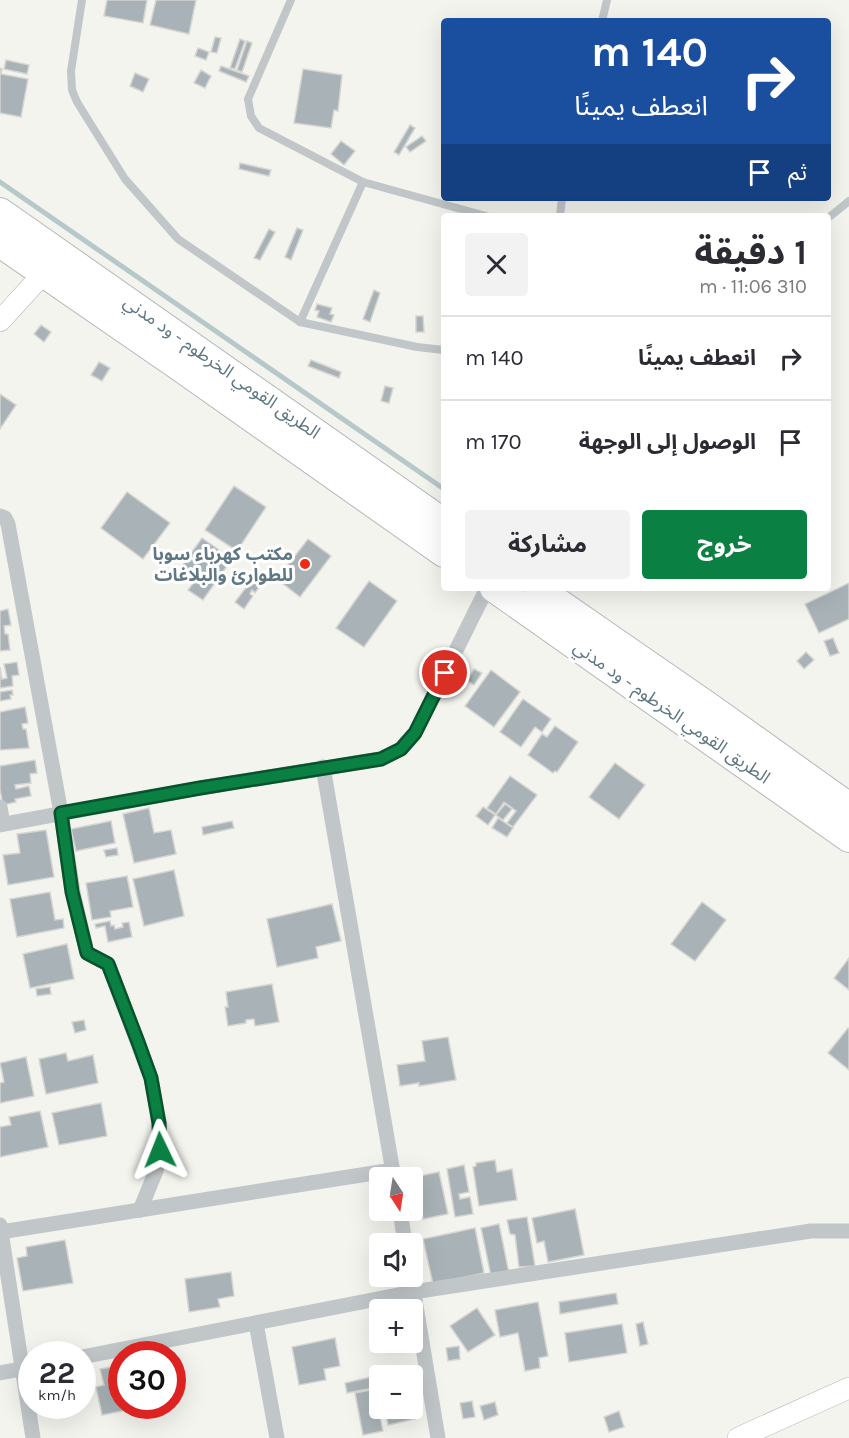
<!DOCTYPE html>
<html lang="ar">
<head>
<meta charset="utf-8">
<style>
  body { margin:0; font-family:Karla,"Noto Sans Arabic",sans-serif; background:#f2f2f3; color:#2b2b33; direction:rtl; height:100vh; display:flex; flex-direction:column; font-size:22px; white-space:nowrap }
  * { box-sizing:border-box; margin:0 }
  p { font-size:20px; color:#7c7c81 }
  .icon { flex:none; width:33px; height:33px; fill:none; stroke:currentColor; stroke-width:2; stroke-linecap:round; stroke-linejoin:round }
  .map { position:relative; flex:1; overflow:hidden; direction:ltr }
  .sheet { position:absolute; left:441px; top:213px; width:390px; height:378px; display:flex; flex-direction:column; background:#fff; border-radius:6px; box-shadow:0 6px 24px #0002; direction:rtl }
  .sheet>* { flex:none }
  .hud { position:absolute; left:441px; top:18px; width:390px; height:183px; border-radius:6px; box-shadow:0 6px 24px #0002; direction:rtl; background:#1a4fa0; color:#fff; overflow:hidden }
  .needle { width:39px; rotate:168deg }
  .buttons { position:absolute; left:369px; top:1167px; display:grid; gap:12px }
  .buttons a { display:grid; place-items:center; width:54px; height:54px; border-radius:6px; background:#fff; box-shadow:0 6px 24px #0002; font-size:30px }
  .speed { position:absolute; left:18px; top:1341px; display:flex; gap:12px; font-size:30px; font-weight:700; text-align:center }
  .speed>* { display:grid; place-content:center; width:78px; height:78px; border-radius:50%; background:#fff; box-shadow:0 6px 24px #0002; line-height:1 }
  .speed small { font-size:15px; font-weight:400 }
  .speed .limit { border:9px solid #d22; background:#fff; color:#111 }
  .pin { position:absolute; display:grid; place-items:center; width:51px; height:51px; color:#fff; margin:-26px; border:3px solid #fff; border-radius:50%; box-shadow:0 2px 6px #0007 }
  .me { position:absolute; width:66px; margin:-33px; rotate:358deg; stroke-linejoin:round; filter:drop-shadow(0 0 4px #0008) }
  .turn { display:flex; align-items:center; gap:21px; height:126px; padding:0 24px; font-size:27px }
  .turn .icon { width:78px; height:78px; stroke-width:2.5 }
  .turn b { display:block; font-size:42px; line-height:51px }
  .then { display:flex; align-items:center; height:57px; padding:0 24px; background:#0003; gap:12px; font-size:22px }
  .round { display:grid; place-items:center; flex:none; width:63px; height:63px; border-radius:6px; background:#f2f2f3 }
  .head { display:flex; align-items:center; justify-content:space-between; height:102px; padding:0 24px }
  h1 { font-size:36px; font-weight:700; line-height:45px }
  .button { display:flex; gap:12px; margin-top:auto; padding:12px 24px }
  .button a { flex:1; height:69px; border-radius:6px; background:#0b8043; color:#fff; font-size:24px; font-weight:700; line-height:69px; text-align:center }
  .button a+a { background:#f2f2f3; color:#2b2b33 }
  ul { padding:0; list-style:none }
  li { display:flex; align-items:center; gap:18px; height:84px; padding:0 24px; border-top:2px solid #e1e1e2 }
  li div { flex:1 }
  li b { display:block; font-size:22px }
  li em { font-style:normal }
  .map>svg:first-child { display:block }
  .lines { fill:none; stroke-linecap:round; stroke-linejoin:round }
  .stream { stroke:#b7c8ca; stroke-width:5 }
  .building { fill:#a9b3b7; stroke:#d5d5d2; stroke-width:1.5 }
  .secondary-casing { stroke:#b3babd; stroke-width:22 }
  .highway-casing { stroke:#b3b8ba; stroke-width:30 }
  .lane { stroke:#c1c6c8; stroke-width:8 }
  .street { stroke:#c1c6c8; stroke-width:15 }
  .secondary { stroke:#fff; stroke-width:21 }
  .highway { stroke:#fff; stroke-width:28 }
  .route-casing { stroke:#07532c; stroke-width:15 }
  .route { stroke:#0b8043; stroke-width:10 }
  .poi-dot { fill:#f12912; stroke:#fff; stroke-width:2 }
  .labels { text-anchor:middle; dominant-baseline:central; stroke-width:6; stroke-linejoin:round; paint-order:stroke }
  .street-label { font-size:18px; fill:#607883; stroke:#fff }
  .poi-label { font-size:18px; font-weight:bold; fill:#607883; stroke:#fff; text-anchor:end }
</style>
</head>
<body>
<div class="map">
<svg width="849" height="1438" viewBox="0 0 849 1438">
  <rect width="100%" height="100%" fill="#f4f4ef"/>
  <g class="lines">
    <!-- stream -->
    <path class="stream" d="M0 182 444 489"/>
  </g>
  <!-- building -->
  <g class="building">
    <path d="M107 0H147L143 23 104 16Z"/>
    <path d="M156 0H196L189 34 150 25Z"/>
    <path d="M215 37 221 38 217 53 211 52Z"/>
    <path d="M240 39 245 41 235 69 230 68Z"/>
    <path d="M247 41 252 43 242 72 237 70Z"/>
    <path d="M198 48 209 52 206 60 195 56Z"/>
    <path d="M6 60 29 65 27 74 4 69Z"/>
    <path d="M221 66 249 76 246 82 219 71Z"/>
    <path d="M0 68 2 69 1 74 28 79 21 117 0 113Z"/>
    <path d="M303 69 342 75 338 111 334 110 331 128 294 123Z"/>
    <path d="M201 70 211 76 205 88 194 83Z"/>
    <path d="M135 73 149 79 143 92 130 86Z"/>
    <path d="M410 125 415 128 399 155 394 152Z"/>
    <path d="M422 136 426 141 410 152 406 147Z"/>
    <path d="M341 141 355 151 344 165 331 154Z"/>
    <path d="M240 163 271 170 269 176 239 169Z"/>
    <path d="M297 228 303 230 291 260 285 257Z"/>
    <path d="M269 229 275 232 260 260 254 258Z"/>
    <path d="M374 290 380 293 370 322 363 319Z"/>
    <path d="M317 304 332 308 330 314 334 315 331 322 317 317 319 311 315 310Z"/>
    <path d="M416 316H423L424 332H416Z"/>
    <path d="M41 325 51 332 44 342 34 334Z"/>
    <path d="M311 360 341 372 339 378 308 366Z"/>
    <path d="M99 362 110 368 102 381 91 375Z"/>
    <path d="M385 386 393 388 389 403 381 401Z"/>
    <path d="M0 394 16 405 0 429Z"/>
    <path d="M234 486 266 507 237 551 205 530Z"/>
    <path d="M127 492 170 523 143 559 101 528Z"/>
    <path d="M202 538 232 559 203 600 188 590 195 581 186 575 188 572 181 567Z"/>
    <path d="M308 539 331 556 300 597 277 579Z"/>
    <path d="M254 577 262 583 255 593 252 590 250 594 253 596 244 609 235 602Z"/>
    <path d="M369 581 397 601 364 647 336 628Z"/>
    <path d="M849 583V619L819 633 805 604Z"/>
    <path d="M8 609 11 625 4 626 5 634H8L10 650 0 651V611Z"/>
    <path d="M833 638 839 653 830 656 824 641Z"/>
    <path d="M806 652 814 660 804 669 797 661Z"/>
    <path d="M17 662 19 675 12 676 13 686 0 688V667L2 679 7 678 4 664Z"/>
    <path d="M474 669 482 673 474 685 467 681Z"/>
    <path d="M491 670 520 692 494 727 465 706Z"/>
    <path d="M12 690 13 695H10L11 699 0 701V692Z"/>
    <path d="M523 699 551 719 542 732 535 727 521 747 500 732Z"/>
    <path d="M25 707 28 723 22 724 23 729H26L29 748 0 750V712Z"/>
    <path d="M555 726 578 742 557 772 555 771 553 773 528 755 542 734 547 737Z"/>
    <path d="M35 760 37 773 30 774 31 783 15 785 16 789 29 786 31 796 15 799 16 802 3 805 0 790V766Z"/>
    <path d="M615 763 645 785 619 819 589 797Z"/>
    <path d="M510 776 537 795 513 827 507 823 516 811 504 802 496 814 487 808Z"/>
    <path d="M505 804 512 809 503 820 496 815Z"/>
    <path d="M483 807 495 815 488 825 476 816Z"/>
    <path d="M149 808 154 833 171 830 176 854 134 863 123 814Z"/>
    <path d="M498 818 513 828 507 837 492 828Z"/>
    <path d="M111 821 115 843 76 851 71 829Z"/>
    <path d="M232 821 234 828 203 835 202 827Z"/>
    <path d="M46 830 54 877 8 885 3 855 20 853 17 834Z"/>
    <path d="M117 848 118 855 106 857 104 850Z"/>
    <path d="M174 870 184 916 144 926 133 879Z"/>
    <path d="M127 876 133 907 110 911 111 917 92 920 86 883Z"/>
    <path d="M50 892 55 920 63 919 64 928 17 937 10 899Z"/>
    <path d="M702 902 726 920 695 961 671 944Z"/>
    <path d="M332 904 341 941 316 947 318 958 277 967 267 919Z"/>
    <path d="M110 921 111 926 114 925 115 929 123 927 122 923 129 922 132 937 108 942 105 926 96 928 95 924Z"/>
    <path d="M67 944 74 979 30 988 23 954Z"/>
    <path d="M849 958V990L834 978Z"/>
    <path d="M272 984 279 1022 255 1026 254 1019 246 1020V1023L228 1026 225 1007H228L226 992Z"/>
    <path d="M50 987 51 994 37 996 36 989Z"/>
    <path d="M84 1020 86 1030 75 1033 72 1022Z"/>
    <path d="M848 1028 849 1029V1070L828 1053Z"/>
    <path d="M448 1037 456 1080 419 1086V1083L400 1086 397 1065 425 1061 422 1041Z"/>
    <path d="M66 1053 68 1061 93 1055 98 1083 46 1094 39 1059Z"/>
    <path d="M26 1057 34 1096 0 1103V1083L4 1082 0 1063Z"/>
    <path d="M101 1103 107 1136 59 1145 52 1113Z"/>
    <path d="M40 1111 48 1147 0 1157V1127L11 1125 9 1117Z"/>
    <path d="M495 1160 497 1172 512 1169 517 1200 479 1206 473 1167 476 1166V1163Z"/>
    <path d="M464 1165 469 1192 459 1194 460 1199 470 1197 473 1214 455 1217 447 1169Z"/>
    <path d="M439 1172 448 1214 423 1219 414 1177Z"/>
    <path d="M575 1209 584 1255 548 1262 544 1241 537 1243 532 1218Z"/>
    <path d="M527 1217 535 1266 519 1267 515 1235 510 1234 507 1220Z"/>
    <path d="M499 1224 509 1273 491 1276 481 1228Z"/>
    <path d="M475 1228 484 1273 433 1284 423 1239Z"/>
    <path d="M65 1240 73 1283 23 1291 17 1258 27 1256 26 1247Z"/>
    <path d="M231 1272 234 1296 218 1299 220 1307 189 1312 185 1279Z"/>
    <path d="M616 1293 618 1304 560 1314 559 1302Z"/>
    <path d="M538 1302 548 1356 539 1358 540 1368 525 1371 518 1333 500 1337 495 1310Z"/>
    <path d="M477 1308 495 1335 468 1352 450 1326Z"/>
    <path d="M643 1322 648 1344 640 1346 636 1324Z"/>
    <path d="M622 1324 627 1353 569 1362 565 1333Z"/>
    <path d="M335 1338 340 1366 324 1369 326 1380 299 1385 292 1347Z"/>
    <path d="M459 1346 460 1359 448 1361 446 1348Z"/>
    <path d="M122 1365V1406H147L102 1415 96 1387 104 1385 100 1369Z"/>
    <path d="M371 1377 373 1388 347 1393 345 1383Z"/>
    <path d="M380 1388V1408H412V1407L415 1419 388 1425 386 1415 380 1416 383 1431 363 1435 355 1393Z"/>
    <path d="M472 1401 475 1417 463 1419 460 1403Z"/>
    <path d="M495 1402 498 1415 484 1420 480 1406Z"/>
    <path d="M619 1411 624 1427 609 1432 604 1417Z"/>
  </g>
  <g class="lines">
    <defs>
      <g id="secondary">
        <path d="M0 321 44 273"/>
        <path d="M738 1438 849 1388"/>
      </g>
      <g id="highway">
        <path d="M0 212 444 523"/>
        <path d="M0 243 177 365 444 553"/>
        <path d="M494 588 849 838"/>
        <path d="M537 588 712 709 849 807"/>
      </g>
    </defs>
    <!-- secondary casing -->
    <use href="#secondary" class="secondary-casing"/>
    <!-- highway casing -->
    <use href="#highway" class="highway-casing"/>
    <!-- lane -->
    <g class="lane">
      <path d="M82 0 71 71 72 90 77 102 125 179 178 239 300 322 417 347 444 350"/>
      <path d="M291 0 248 99 251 116 259 128 363 182 486 216"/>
      <path d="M602 21 607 0"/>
      <path d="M560 216 562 198"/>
      <path d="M828 218 849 201"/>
      <path d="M300 322 363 182"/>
    </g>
    <!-- street -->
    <g class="street">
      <path d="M0 516 5 518 8 524 61 813 73 892 87 953 108 964 151 1078 159 1123 160 1150 156 1171 140 1210"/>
      <path d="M323 767 394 1178"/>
      <path d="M0 807 3 824"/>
      <path d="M0 825 200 788 381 759 401 749 415 733 487 588"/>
      <path d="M400 1210 405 1244"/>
      <path d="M0 1225 33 1438"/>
      <path d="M0 1232 393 1170"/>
      <path d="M411 1276 438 1438"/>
      <path d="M256 1323 277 1438"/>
      <path d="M82 1357 413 1292 811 1231H849"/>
      <path d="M0 1373 32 1367"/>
    </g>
    <!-- secondary -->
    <use href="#secondary" class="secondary"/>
    <!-- highway -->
    <use href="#highway" class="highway"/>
  </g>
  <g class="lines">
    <defs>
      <path id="route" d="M160 1150 159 1123 151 1078 138 1042 108 964 87 953 72 892 61 813 200 788 381 759 401 749 415 733 445 673"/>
    </defs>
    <!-- route casing -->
    <use href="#route" class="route-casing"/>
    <!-- route -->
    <use href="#route" class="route"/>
  </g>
  <!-- markers -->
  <circle class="poi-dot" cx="305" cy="564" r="6"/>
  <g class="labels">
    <!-- street labels -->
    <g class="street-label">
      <text transform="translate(222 367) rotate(35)">الطريق القومي الخرطوم - ود مدني</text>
      <text transform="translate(672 712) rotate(35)">الطريق القومي الخرطوم - ود مدني</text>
    </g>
    <!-- poi labels -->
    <g class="poi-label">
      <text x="293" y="554">مكتب كهرباء سوبا<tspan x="293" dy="21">للطوارئ والبلاغات</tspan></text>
    </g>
  </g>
</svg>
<div class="buttons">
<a><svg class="needle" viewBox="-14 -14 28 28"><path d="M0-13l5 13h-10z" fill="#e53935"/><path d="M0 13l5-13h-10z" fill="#7c7c81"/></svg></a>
<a><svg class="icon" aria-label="sound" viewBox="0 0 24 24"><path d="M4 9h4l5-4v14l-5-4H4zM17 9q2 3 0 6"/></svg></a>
<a>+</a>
<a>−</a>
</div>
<div class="speed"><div>22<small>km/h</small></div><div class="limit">30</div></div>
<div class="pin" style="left:445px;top:673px;background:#d93025"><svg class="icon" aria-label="arrive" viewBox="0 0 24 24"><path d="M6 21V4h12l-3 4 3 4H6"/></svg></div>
<svg class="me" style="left:160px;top:1150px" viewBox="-20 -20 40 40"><path d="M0-17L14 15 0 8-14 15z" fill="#0b8043" stroke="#fff" stroke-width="4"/></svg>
<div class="hud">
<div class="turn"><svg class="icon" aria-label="right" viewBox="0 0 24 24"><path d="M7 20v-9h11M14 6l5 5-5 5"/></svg><div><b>140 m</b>انعطف يمينًا</div></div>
<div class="then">ثم<svg class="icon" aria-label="arrive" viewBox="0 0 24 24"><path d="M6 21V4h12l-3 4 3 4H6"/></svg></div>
</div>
<section class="sheet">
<div class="head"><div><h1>1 دقيقة</h1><p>310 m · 11:06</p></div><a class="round"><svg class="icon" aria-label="close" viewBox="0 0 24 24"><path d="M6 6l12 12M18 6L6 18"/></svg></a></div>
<ul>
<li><svg class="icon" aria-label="right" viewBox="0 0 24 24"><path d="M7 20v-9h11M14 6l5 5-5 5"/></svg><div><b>انعطف يمينًا</b></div><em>140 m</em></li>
<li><svg class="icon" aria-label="arrive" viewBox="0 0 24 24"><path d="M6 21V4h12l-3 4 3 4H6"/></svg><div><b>الوصول إلى الوجهة</b></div><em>170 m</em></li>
</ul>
<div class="button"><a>خروج</a><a>مشاركة</a></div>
</section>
</div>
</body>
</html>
